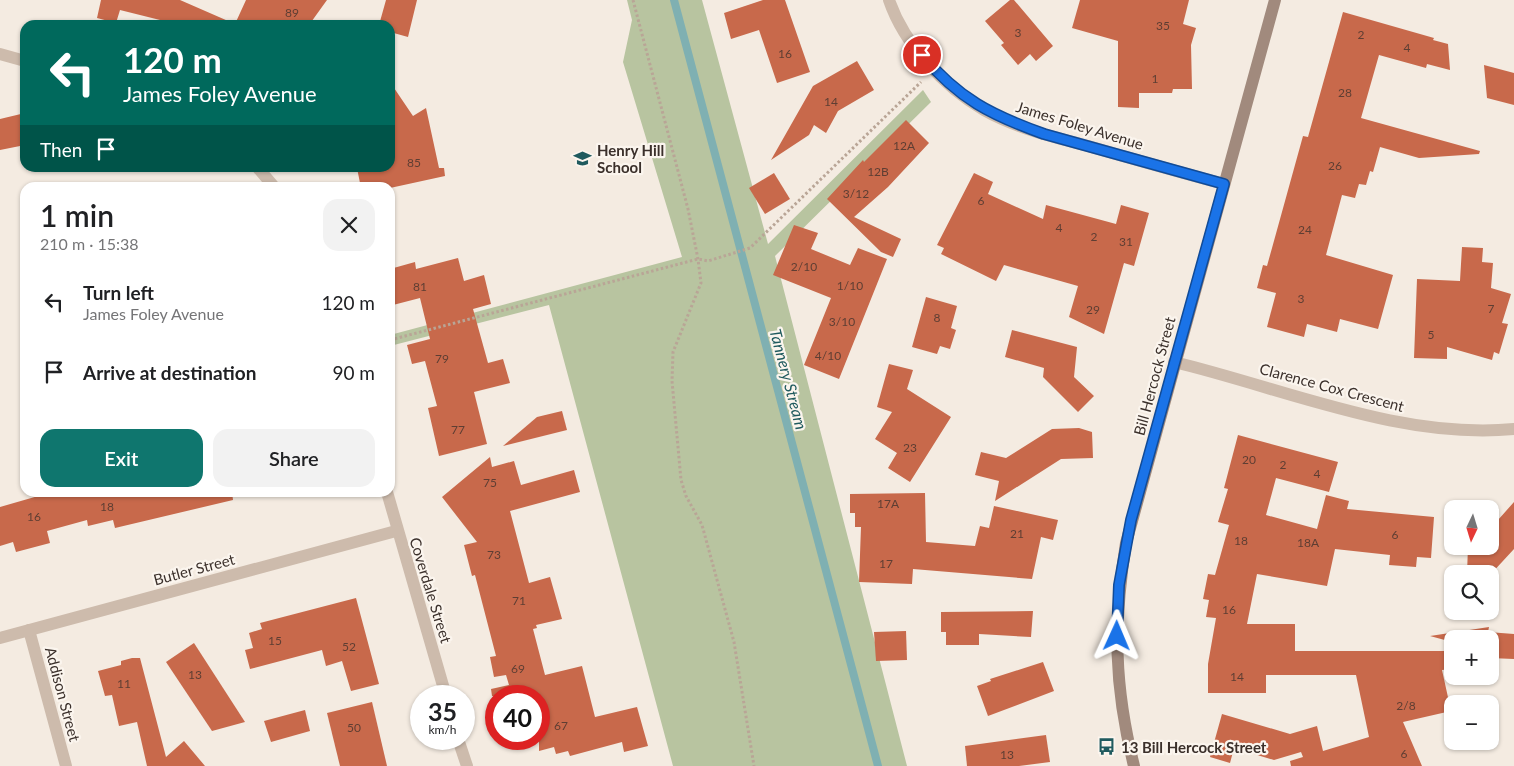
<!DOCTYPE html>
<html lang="en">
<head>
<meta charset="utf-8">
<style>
  body { margin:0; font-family:Lato,sans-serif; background:#f2f2f2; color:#202124; height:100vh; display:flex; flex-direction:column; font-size:19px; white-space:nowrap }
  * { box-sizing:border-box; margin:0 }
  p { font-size:16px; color:#757577 }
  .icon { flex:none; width:28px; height:28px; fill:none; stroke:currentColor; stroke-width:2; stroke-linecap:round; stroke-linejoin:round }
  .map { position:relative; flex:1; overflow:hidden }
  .side { position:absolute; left:20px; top:182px; width:375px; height:315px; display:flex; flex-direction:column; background:#fff; border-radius:15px; box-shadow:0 1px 4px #0004 }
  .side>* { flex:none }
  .banner { position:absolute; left:20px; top:20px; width:375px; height:152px; border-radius:15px; box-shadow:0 1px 4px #0004; background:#00695c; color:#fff; overflow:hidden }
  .needle { width:32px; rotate:184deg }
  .tools { position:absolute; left:1444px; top:500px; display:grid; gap:10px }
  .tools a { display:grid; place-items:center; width:55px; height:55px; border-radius:10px; background:#fff; box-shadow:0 1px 4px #0004; font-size:25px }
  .speed { position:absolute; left:410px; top:685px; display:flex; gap:10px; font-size:25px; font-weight:700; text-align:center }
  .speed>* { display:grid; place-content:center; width:65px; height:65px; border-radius:50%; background:#fff; box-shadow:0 1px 4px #0004; line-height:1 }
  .speed small { font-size:12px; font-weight:400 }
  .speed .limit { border:8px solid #d22; background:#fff; color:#111 }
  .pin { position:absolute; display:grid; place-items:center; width:42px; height:42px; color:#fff; margin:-21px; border:2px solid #fff; border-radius:50%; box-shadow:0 1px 5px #0007 }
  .me { position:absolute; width:55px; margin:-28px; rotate:1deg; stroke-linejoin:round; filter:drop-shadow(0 0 4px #0008) }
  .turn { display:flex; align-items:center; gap:18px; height:105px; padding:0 20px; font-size:22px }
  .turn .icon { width:65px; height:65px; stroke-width:2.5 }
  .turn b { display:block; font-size:35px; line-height:42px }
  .then { display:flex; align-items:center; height:48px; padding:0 20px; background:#0003; gap:10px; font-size:19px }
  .round { display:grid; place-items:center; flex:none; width:52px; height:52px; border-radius:15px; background:#f2f2f2 }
  .head { display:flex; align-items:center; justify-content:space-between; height:85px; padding:0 20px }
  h1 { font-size:30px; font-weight:600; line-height:38px }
  .action { display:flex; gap:10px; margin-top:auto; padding:10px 20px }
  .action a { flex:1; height:58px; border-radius:15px; background:#0f766e; color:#fff; font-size:20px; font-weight:600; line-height:58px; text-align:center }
  .action a+a { background:#f2f2f2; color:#202124 }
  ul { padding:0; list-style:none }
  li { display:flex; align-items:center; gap:15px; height:70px; padding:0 20px }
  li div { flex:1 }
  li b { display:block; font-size:19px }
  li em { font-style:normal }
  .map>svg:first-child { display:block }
  .green { fill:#b8c4a0 }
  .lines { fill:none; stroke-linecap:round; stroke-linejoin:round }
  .stream { stroke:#7fb0b2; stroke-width:8 }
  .building { fill:#c8694b }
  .path { stroke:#b9a596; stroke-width:3; stroke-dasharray:2.5 2.5; stroke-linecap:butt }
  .street { stroke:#cdbbac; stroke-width:12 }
  .secondary { stroke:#a18a7d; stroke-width:12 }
  .route-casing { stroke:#114b97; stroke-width:12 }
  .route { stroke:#1a73e8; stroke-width:9 }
  .labels { text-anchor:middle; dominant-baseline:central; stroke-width:4.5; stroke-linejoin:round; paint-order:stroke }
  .number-label { font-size:12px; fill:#5e3e33 }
  .street-label { font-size:15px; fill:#3b302b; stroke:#fbf5ee }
  .poi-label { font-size:15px; font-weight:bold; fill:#3b302b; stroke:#fbf5ee; text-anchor:start }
  .water-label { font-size:16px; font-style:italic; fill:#1f5a5e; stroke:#fbf5ee }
</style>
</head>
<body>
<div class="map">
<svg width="1514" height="766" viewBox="0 0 1514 766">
  <rect width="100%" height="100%" fill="#f4ebe1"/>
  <!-- green -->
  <path class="green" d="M627 0H702L768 244 923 90 931 102 775 256 907 766H673L549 305 390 346V335L682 257 623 62 632 20Z"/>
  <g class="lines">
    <!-- stream -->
    <path class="stream" d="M674 0 878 766"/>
  </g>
  <!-- building -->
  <g class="building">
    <path d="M101 0H180L235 24 246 0H327L309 25H180L120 10 116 23 97 18Z"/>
    <path d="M386 0H417L408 37 390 32V25H379Z"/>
    <path d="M763 0H785L810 72 777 83 759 30 731 39 724 13Z"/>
    <path d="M1010 0H1014L1053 46 1036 61 1030 54 1018 65 1001 45 1004 43 985 21Z"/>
    <path d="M1080 0H1189L1183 24 1196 28 1191 45 1192 89H1173L1172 93H1139V108L1118 107V41L1072 28Z"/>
    <path d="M1343 12 1434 38 1433 40 1448 44 1450 70 1427 64 1426 68 1379 55 1361 118 1480 151 1479 154 1419 158 1380 147 1373 172 1370 171 1366 185 1359 184 1355 198 1342 195 1326 255 1393 275 1378 329 1340 319 1337 332 1307 324 1304 337 1267 327 1276 293 1257 288 1263 265 1267 266 1303 136 1308 137Z"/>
    <path d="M857 61 874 90 838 111 826 133 814 125 809 135 771 160 813 86Z"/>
    <path d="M1484 65 1514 73V105L1487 98Z"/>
    <path d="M390 82 413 116 426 108 439 168H444L445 176 390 188H361L357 168H390Z"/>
    <path d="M25 113V145L0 150V119Z"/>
    <path d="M906 120 929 143 888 187 854 217 901 239 893 257 881 252 827 199 863 160 864 162Z"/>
    <path d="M774 173 790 199 765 214 749 188Z"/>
    <path d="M974 173 993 182 988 194 1043 219 1046 205 1116 224 1121 205 1149 213 1134 266 1124 263 1104 334 1069 317 1078 286 1004 265 996 281 941 254 944 248 937 245Z"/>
    <path d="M794 225 818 233 811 249 850 265 858 248 887 259 839 379 804 365 831 298 773 275Z"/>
    <path d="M1462 247 1483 248 1482 262 1493 263 1491 288 1511 294 1502 323 1508 324 1499 354 1494 352 1492 360 1447 347V359L1414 358 1417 279 1460 281Z"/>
    <path d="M458 258 464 281 484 275 491 304 473 309 488 363 503 359 510 383 474 392 487 444 439 456 428 408 437 406 425 361 412 364 407 345 430 339 420 298 393 305 390 291V269L415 262 416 269Z"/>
    <path d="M926 297 957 306 951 328 956 330 950 349 940 346 937 354 912 347Z"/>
    <path d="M1012 330 1077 347 1074 377 1094 396 1078 412 1043 377 1044 368 1005 357Z"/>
    <path d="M889 364 913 370 907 389 951 417 910 482 888 468 897 453 875 439 892 412 877 407Z"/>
    <path d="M562 411 567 430 503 446 537 417Z"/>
    <path d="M1079 428 1092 432 1093 458 1061 459 995 501 999 481 975 475 981 452 1006 458 1052 429Z"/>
    <path d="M1238 435 1338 462 1329 492 1276 478 1266 515 1317 529 1326 495 1349 501 1347 509 1434 517 1431 558 1417 557 1416 567 1389 565 1390 555 1335 549 1327 586 1257 574 1247 624H1295V651H1452V669L1442 670 1451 711 1403 722 1422 766H1291L1290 761 1303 757 1301 752 1274 760 1234 748 1230 763 1210 757 1222 714 1290 734 1317 726 1323 751 1369 737 1356 675H1266V693H1208V664L1216 618 1206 617 1209 600 1203 599 1208 574 1215 575 1229 525 1218 522 1228 489 1224 488Z"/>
    <path d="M490 457 492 467 514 461 521 485 574 470 580 492 510 511 529 583 550 577 562 619 536 625 537 628 533 629 545 675 582 666 595 717 637 707 648 746 624 752 622 742 570 756 568 751 556 754 554 747 539 751V696H492L491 689 509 685 506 675 494 677 490 657 496 656 475 575 472 576 464 545 477 542 442 497Z"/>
    <path d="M52 492H232L233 500 115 528 113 520 88 526 87 520 47 531 50 543 16 552 13 542 0 546V507Z"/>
    <path d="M925 493 926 542 975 546 980 526 989 528 994 506 1058 520 1053 540 1041 537 1032 579 913 569 912 584 859 582 861 527H855V513H850V494Z"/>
    <path d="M1514 502V549L1490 575 1467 574 1468 546H1490V529Z"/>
    <path d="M356 598 379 684 351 691 342 661 326 666 322 650 250 669 245 650 253 648 249 633 262 629 260 623Z"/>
    <path d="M1033 611 1031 637 979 634V645H946V632H941V612Z"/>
    <path d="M1489 627 1488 632 1514 634V659L1490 658V639H1452V642L1430 636Z"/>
    <path d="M906 631 907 660 876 661 874 632Z"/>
    <path d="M194 643 245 722 212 731 166 662Z"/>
    <path d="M132 658H140L166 757 184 741 205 766H147L137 722 119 726 112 695 105 696 98 671 121 665V661Z"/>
    <path d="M1043 662 1054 691 988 716 977 686 991 681 990 679Z"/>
    <path d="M372 702 387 766H340L327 713Z"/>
    <path d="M305 710 310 731 271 742 264 721Z"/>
    <path d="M1046 735 1050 762 1019 766H967L965 746Z"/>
  </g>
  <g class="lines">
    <!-- path -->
    <g class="path">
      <path d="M633 0 688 209 698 259 701 283 673 352 672 381 681 480 686 496 702 525 734 642 754 766"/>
      <path d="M390 340 698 259 708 261 750 248 921 82"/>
    </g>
    <!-- street -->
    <g class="street">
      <path d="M889 0C904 44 944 87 984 110 1016 128 1053 137 1088 146 1133 159 1179 172 1224 184"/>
      <path d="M0 54 25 61"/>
      <path d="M258 168 275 188"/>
      <path d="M1174 362C1283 388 1401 440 1514 429"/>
      <path d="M387 492 446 696"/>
      <path d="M29 630 66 766"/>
      <path d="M0 638 396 531"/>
      <path d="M458 739 467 766"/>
    </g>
    <!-- secondary -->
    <path class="secondary" d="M1134 766C1114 686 1113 624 1126 543L1275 0"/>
  </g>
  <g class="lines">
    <defs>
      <path id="route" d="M922 55C959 99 991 115 1044 134L1224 184 1131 520 1119 585 1117 636"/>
    </defs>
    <!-- route casing -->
    <use href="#route" class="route-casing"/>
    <!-- route -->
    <use href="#route" class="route"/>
  </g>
  <!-- icons -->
  <defs>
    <symbol id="school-bare" viewBox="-9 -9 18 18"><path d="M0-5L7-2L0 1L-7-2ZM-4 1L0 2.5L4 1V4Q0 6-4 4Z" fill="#1f5a5e" stroke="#fbf5ee" stroke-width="2.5" paint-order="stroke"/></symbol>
    <symbol id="bus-bare" viewBox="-9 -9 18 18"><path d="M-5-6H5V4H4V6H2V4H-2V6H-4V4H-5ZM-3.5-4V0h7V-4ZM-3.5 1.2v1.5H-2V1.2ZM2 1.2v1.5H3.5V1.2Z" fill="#1f5a5e" stroke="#fbf5ee" stroke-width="2.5" paint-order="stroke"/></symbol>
  </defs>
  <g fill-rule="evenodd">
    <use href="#school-bare" x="570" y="146" width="25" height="25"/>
    <use href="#bus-bare" x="1094" y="734" width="25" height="25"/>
  </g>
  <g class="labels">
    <!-- number labels -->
    <g class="number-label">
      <text x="292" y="12">89</text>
      <text x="1163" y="25">35</text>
      <text x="1018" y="32">3</text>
      <text x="1361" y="34">2</text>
      <text x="1407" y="47">4</text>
      <text x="785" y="53">16</text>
      <text x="1155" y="78">1</text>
      <text x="1345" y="92">28</text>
      <text x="831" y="101">14</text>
      <text x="904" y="145">12A</text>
      <text x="414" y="162">85</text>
      <text x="1335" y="165">26</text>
      <text x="878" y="171">12B</text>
      <text x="856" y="193">3/12</text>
      <text x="981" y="200">6</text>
      <text x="1059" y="227">4</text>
      <text x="1305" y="229">24</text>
      <text x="1094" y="236">2</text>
      <text x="1126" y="241">31</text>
      <text x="804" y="266">2/10</text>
      <text x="850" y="285">1/10</text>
      <text x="420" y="286">81</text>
      <text x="1301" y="298">3</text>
      <text x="1491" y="308">7</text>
      <text x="1093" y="309">29</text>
      <text x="937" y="317">8</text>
      <text x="842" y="321">3/10</text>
      <text x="1431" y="334">5</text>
      <text x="828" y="355">4/10</text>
      <text x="442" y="358">79</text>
      <text x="458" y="429">77</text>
      <text x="910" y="447">23</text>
      <text x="1249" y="459">20</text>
      <text x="1283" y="464">2</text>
      <text x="1317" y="473">4</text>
      <text x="490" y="482">75</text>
      <text x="888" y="503">17A</text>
      <text x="107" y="506">18</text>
      <text x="34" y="516">16</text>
      <text x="1017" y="533">21</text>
      <text x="1395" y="534">6</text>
      <text x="1241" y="540">18</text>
      <text x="1308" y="542">18A</text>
      <text x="494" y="554">73</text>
      <text x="886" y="563">17</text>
      <text x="519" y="600">71</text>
      <text x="1229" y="609">16</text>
      <text x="275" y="640">15</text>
      <text x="349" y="646">52</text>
      <text x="518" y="668">69</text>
      <text x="195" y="674">13</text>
      <text x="1237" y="676">14</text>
      <text x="124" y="683">11</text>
      <text x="1406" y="705">2/8</text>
      <text x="561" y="725">67</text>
      <text x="354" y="727">50</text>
      <text x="1404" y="753">6</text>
      <text x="1007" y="754">13</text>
    </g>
    <!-- street labels -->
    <g class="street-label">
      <text transform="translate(1080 125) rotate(17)">James Foley Avenue</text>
      <text transform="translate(1154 376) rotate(-75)">Bill Hercock Street</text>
      <text transform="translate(1332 387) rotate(15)">Clarence Cox Crescent</text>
      <text transform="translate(194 569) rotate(-15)">Butler Street</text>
      <text transform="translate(431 590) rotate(73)">Coverdale Street</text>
      <text transform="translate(63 694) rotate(75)">Addison Street</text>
    </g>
    <!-- poi labels -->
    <g class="poi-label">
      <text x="597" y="150">Henry Hill<tspan x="597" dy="17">School</tspan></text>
      <text x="1121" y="747">13 Bill Hercock Street</text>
    </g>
    <!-- water labels -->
    <g class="water-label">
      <text transform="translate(789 379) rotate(75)">Tannery Stream</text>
    </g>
  </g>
</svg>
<div class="tools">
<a><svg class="needle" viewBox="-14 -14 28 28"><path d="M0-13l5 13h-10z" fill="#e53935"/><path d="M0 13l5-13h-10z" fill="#757577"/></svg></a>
<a><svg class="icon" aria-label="search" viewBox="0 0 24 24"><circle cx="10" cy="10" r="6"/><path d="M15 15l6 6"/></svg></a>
<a>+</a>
<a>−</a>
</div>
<div class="speed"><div>35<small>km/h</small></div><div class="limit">40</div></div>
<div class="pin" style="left:922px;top:55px;background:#d93025"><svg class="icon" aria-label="arrive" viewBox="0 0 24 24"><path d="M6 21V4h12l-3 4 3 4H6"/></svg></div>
<svg class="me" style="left:1117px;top:636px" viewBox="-20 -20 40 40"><path d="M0-17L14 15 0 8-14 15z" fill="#1a73e8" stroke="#fff" stroke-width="4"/></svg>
<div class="banner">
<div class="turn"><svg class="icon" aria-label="left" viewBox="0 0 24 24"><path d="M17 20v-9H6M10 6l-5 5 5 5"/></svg><div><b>120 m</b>James Foley Avenue</div></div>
<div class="then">Then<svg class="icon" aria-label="arrive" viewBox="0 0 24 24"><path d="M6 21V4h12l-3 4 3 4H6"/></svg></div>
</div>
<section class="side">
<div class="head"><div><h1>1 min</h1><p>210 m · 15:38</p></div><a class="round"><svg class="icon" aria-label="close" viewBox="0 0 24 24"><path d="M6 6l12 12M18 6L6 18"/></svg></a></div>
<ul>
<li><svg class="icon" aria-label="left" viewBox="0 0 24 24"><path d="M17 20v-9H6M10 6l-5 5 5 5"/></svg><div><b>Turn left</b><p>James Foley Avenue</p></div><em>120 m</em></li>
<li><svg class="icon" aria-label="arrive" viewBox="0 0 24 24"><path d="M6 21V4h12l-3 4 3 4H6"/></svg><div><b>Arrive at destination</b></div><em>90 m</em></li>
</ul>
<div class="action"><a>Exit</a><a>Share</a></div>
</section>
</div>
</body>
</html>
